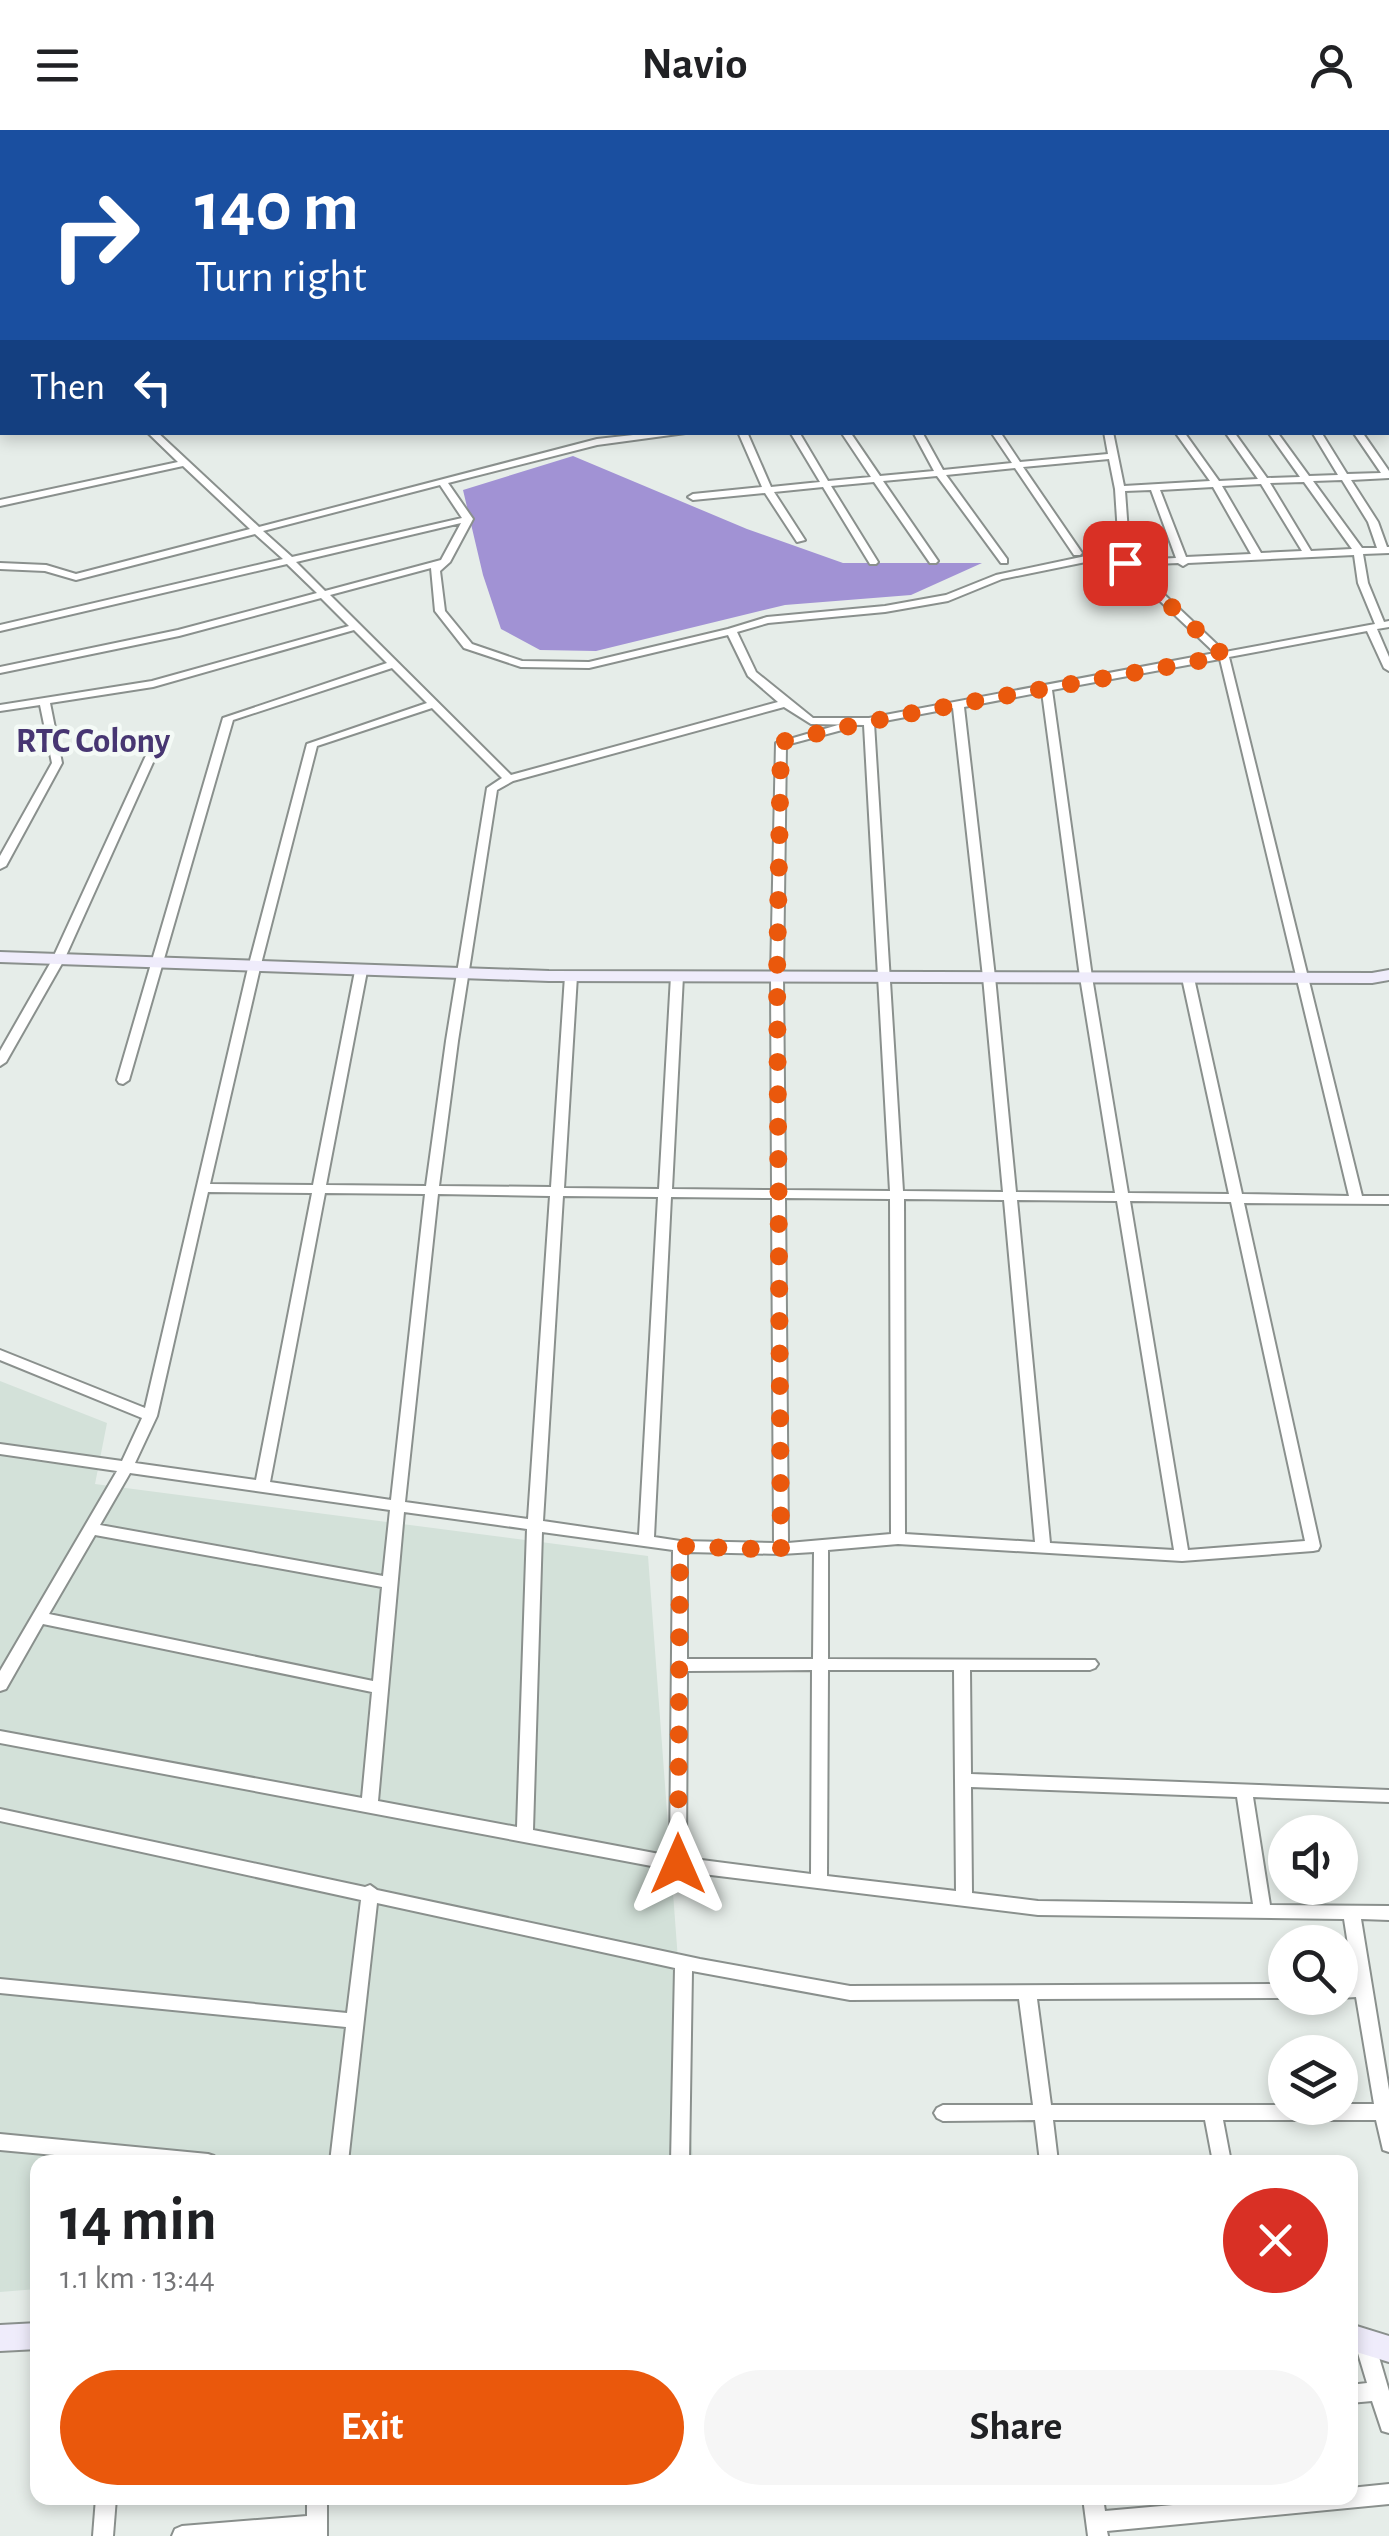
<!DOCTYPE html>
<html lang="en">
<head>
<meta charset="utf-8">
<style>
  body { margin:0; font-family:"Alegreya Sans",sans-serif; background:#f6f6f6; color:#202124; height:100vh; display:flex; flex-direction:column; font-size:38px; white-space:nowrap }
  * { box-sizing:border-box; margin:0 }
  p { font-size:32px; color:#757577 }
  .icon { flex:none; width:55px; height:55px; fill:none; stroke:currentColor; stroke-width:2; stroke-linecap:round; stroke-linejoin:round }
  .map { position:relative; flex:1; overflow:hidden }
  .details { position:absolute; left:30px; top:2025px; width:1328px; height:350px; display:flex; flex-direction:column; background:#fff; border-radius:20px; box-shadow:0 5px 15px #0003 }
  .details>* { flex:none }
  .top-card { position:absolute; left:0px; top:0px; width:1390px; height:305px; box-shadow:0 5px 15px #0003; background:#1a4fa0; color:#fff; overflow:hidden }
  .buttons { position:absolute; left:1268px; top:1685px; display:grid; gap:20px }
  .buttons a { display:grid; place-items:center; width:90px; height:90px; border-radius:50%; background:#fff; box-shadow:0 5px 15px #0003; font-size:50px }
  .pin { position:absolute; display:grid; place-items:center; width:85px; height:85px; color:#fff; margin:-42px; border-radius:20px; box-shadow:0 5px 15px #0006 }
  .me { position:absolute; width:110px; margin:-55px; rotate:0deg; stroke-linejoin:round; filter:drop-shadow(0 0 8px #0008) }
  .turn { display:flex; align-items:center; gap:35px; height:210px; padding:0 30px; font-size:45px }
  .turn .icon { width:130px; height:130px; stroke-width:2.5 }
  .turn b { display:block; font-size:70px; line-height:85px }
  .then { display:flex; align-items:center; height:95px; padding:0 30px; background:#0003; gap:20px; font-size:38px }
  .round { display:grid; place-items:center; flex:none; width:105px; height:105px; border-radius:52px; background:#f6f6f6 }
  .summary { display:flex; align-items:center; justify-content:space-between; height:170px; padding:0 30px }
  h1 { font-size:60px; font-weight:700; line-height:75px }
  .button { display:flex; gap:20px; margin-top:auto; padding:20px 30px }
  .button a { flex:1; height:115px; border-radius:60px; background:#ea580c; color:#fff; font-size:40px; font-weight:700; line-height:115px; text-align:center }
  .button a+a { background:#f6f6f6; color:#202124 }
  header { display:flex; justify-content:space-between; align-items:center; height:130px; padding:0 30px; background:#fff; font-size:45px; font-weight:700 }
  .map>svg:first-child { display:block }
  .built { fill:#d3e1d9 }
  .water { fill:#a192d4 }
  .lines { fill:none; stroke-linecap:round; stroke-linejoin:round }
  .street-casing { stroke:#8a908d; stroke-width:4 }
  .secondary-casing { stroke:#8a908d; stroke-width:4 }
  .street { fill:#fff; fill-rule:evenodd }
  .secondary { fill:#efecfb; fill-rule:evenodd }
  .route { stroke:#ea580c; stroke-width:18; stroke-dasharray:0 32.4 }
  .labels { text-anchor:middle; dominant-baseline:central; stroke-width:9; stroke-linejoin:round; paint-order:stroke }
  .far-quarter-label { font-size:35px; font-weight:bold; fill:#473672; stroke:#f4faf6 }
</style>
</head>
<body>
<header><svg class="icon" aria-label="menu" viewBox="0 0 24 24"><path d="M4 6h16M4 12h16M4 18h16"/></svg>Navio<svg class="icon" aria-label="person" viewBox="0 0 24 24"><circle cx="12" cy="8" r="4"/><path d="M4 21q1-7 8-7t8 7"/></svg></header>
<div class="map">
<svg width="1389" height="2406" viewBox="0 0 1389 2406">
  <rect width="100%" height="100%" fill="#e6ede9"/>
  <!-- built -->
  <path class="built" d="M0 1251 107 1293 95 1354 648 1426 693 2032H38L37 2159 0 2162Z"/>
  <!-- water -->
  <path class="water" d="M573 326 747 399 843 433H982L911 465 785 475 596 521 540 520 501 499 483 445 463 360Z"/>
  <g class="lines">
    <defs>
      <g id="street">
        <path d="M5 0H13L15 2H7Z"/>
        <path d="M50 0H58L60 2H52Z"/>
        <path d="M92 0H100V2H93Z"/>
        <path d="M147 0H155L156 2H149Z"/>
        <path d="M201 0H209L210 2H203Z"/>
        <path d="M254 0H262L264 2H256Z"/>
        <path d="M293 0H301L303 2H295Z"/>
        <path d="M318 0H326L328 2H320Z"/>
        <path d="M360 0H368L370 2H362Z"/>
        <path d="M432 0H440L442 2H434Z"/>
        <path d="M470 0H497L489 2H468Z"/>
        <path d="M638 0H646L647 2H640Z"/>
        <path d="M936 0H953L947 2H934Z"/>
        <path d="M972 0H981L983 2H975Z"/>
        <path d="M1013 0H1022L1024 2H1016Z"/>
        <path d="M1124 0H1133L1135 2H1127Z"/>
        <path d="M1161 0H1171L1173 2H1164Z"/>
        <path d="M1201 0H1210L1212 2H1204Z"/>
        <path d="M1239 0H1248L1250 2H1242Z"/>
        <path d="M1284 0H1307L1300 2H1282Z"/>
        <rect x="0" y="90" width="2" height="5"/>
        <rect x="0" y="110" width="2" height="4"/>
        <rect x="1388" y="111" width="1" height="4"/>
        <rect x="0" y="132" width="2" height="4"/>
        <rect x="1388" y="153" width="1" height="6"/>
        <rect x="0" y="171" width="2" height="4"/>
        <rect x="0" y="195" width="2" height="4"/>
        <path d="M1388 199 1389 200V207L1388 206Z"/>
        <path d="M1389 237V243L1388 244V238Z"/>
        <path d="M0 261 2 262V266L0 267Z"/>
        <path d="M1388 278 1389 279V286L1388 285Z"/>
        <path d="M147 302H157L259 397 597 309 660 302H693L597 315 448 353 473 389 450 432 440 441 445 481 472 514 522 531 589 532 728 499 767 487 885 476 946 465 996 445 1119 419 1115 359 1109 329 1023 337 1082 423 1080 425H1074L1015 338 946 345 1007 429V433H1001L937 346 883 351 938 431 936 433H930L874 352 831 356 878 432 876 434H870L823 357 774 362 805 410 797 412 765 363 693 370 688 367 693 364 762 357 738 302H747L771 357 820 352 790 302H799L828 351 871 347 841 302H850L880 346 934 341 913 302H922L943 340 1012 333 991 302H1000L1020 332 1108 324 1104 302H1113L1124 356 1210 351 1175 302H1184L1219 351 1258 349 1225 302H1234L1267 348 1300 347 1268 302H1277L1309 346 1338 345 1312 302H1321L1347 344 1381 343 1353 302H1362L1389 341V348L1351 350 1378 392 1387 417H1389V423L1363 424 1368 453 1384 492 1389 491V497L1377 499 1389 527V541L1384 538 1367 501 1229 527 1362 1066H1389V1074L1244 1073 1320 1416 1318 1420 1313 1421 1182 1431 898 1414 828 1420V1529L1095 1530 1098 1534 1095 1538 1090 1540H970L971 1644 1389 1660V1672L1253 1667 1270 1775 1389 1776V1790L1361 1789 1389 1960V2022L1383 2020 1376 1990H1223L1231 2032H1213L1205 1990H1053L1058 2032H1040L1035 1990 943 1991 937 1988 934 1983 937 1978 943 1975H1033L1019 1869 850 1870 692 1841 689 2032H671L675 1838 377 1773 348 2032H330L346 1897 0 1863V1849L347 1883 361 1770 0 1691V1679L365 1757 370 1755 377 1760 700 1829 850 1856 1285 1854V1868H1287H1285L1037 1869 1051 1975H1285V1978H1340V1974H1374L1356 1867 1340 1868H1338H1340V1854L1354 1853 1344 1789 1038 1785 678 1741 0 1613V1601L362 1668 372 1562 43 1494 6 1559 0 1561V1541L117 1341 0 1324V1314L122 1331 142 1288 0 1230V1220L145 1278 248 838 307 614 427 573 392 538 233 590 129 950 123 954 119 953 117 950 223 588 387 533 354 500 153 557 50 573 62 633 6 736 0 739V726L52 633 40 575 0 581V575L152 551 349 496 321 468 179 506 0 543V537L178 500 317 463 287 434 0 501V495L283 429 255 404 76 450 45 441 0 439V433L46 435 76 444 250 399 183 336 0 376V370L178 332ZM1342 350 1368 392 1377 418H1362L1313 351ZM1304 352 1352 419 1311 421 1270 353ZM1261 354 1302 421 1261 423 1222 356ZM440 355 462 388 292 427 263 401ZM1213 357 1251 424 1186 427 1160 360ZM1151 360 1176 428 1130 430 1125 361ZM461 393 441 430 325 461 296 432ZM1120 425 1122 435 1215 523 869 588H813L756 542 737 502 768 493 885 482 948 471 1002 449ZM1354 425 1358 453 1375 494 1225 522 1133 435 1178 433 1183 436 1188 433ZM431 438 435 481 464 518 521 537 589 538 728 505 748 546 778 572 511 645 330 465ZM1220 529 1349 1066 1242 1064 1194 848 1188 844 1182 848 1229 1064 1128 1063 1092 847 1052 560ZM1042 562 1080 847 1115 1063 1016 1062 995 847 964 577ZM784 577 811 594 864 595 890 1061 785 1060 783 846 786 615 842 600V596L838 595 776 613 771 846 772 1060 672 1059 683 846 677 842 671 846 659 1059 564 1058 577 846 571 842 565 846 551 1057 439 1056 458 911 497 660 513 651ZM432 578 502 648 487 658 446 911 426 1056 326 1055 367 841 361 837 355 841 313 1055 210 1054 260 838 317 616ZM953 578 983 847 1003 1062 903 1061 874 593ZM208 1062 312 1063 256 1350 135 1333 157 1286ZM325 1063 425 1064 391 1370 270 1352ZM438 1064 550 1066 528 1389 405 1372ZM563 1066 658 1067 639 1405 543 1391ZM671 1067 772 1068 774 1413 680 1411 654 1407ZM785 1068 890 1069 891 1404 788 1413ZM904 1069 1004 1070 1035 1412 905 1404ZM1017 1070 1117 1071 1174 1420 1050 1413ZM1130 1071 1231 1072 1305 1411 1188 1420ZM130 1343 390 1380 383 1446 100 1395ZM404 1382 527 1399 517 1697 378 1671ZM542 1402 673 1420 670 1726 533 1700ZM95 1405 382 1457 373 1551 49 1484ZM687 1422 781 1424 814 1422 813 1529H687ZM812 1540 811 1744 686 1728 687 1541ZM828 1540H954L956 1761 827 1746ZM971 1657 1237 1667 1253 1774 1038 1771 972 1763Z"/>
        <path d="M159 605 164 608 64 830 6 932 0 936V921L52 830 154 608Z"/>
        <path d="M0 2004 208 2024 214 2026 217 2032H131L0 2020Z"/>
        <path d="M1364 2201 1371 2204 1374 2210 1389 2261V2303L1382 2301 1372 2271 1350 2273V2255L1367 2253 1354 2210 1357 2204Z"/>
        <path d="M1389 2354V2374L1107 2401 1108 2406H1088L1083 2368H1103L1105 2381 1252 2368H1350V2358Z"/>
        <path d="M96 2368H116L113 2406H93Z"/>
        <path d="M307 2368H327V2406H172L175 2399 182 2396 307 2386Z"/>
      </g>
      <g id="secondary">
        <path d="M0 822 549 841 1372 843 1389 840V850L1372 853 549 851 0 832Z"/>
        <path d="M38 2193V2219L0 2221V2195Z"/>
        <path d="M1350 2194 1389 2206V2232L1350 2220Z"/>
      </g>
    </defs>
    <!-- street casing -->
    <use href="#street" class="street-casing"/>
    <!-- secondary casing -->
    <use href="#secondary" class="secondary-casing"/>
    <!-- street -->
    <use href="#street" class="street"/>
    <!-- secondary -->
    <use href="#secondary" class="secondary"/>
  </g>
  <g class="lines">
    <!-- route -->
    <path class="route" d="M678 1734 680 1416 781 1420 777 846 781 612C927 576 1076 555 1224 526L1125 433"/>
  </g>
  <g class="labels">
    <!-- far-quarter labels -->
    <g class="far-quarter-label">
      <text x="93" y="611">RTC Colony</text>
    </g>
  </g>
</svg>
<div class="buttons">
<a><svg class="icon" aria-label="sound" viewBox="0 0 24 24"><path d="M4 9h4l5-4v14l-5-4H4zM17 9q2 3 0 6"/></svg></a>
<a><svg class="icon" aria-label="search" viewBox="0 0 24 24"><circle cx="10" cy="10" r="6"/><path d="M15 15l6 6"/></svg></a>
<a><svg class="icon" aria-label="layers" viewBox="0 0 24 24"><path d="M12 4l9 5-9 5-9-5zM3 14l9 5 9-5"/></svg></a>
</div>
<div class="pin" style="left:1125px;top:433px;background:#d93025"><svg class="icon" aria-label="arrive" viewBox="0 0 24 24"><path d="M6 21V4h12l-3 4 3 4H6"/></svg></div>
<svg class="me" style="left:678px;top:1734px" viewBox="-20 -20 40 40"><path d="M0-17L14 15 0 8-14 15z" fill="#ea580c" stroke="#fff" stroke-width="4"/></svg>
<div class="top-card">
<div class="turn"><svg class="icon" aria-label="right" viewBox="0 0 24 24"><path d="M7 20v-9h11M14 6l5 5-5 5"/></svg><div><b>140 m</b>Turn right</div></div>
<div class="then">Then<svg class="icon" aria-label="left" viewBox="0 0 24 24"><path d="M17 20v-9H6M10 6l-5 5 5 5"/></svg></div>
</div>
<section class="details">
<div class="summary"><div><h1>14 min</h1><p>1.1 km · 13:44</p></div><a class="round" style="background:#d93025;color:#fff"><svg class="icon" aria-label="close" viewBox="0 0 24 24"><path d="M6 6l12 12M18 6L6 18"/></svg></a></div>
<div class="button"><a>Exit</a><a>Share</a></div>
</section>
</div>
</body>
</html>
